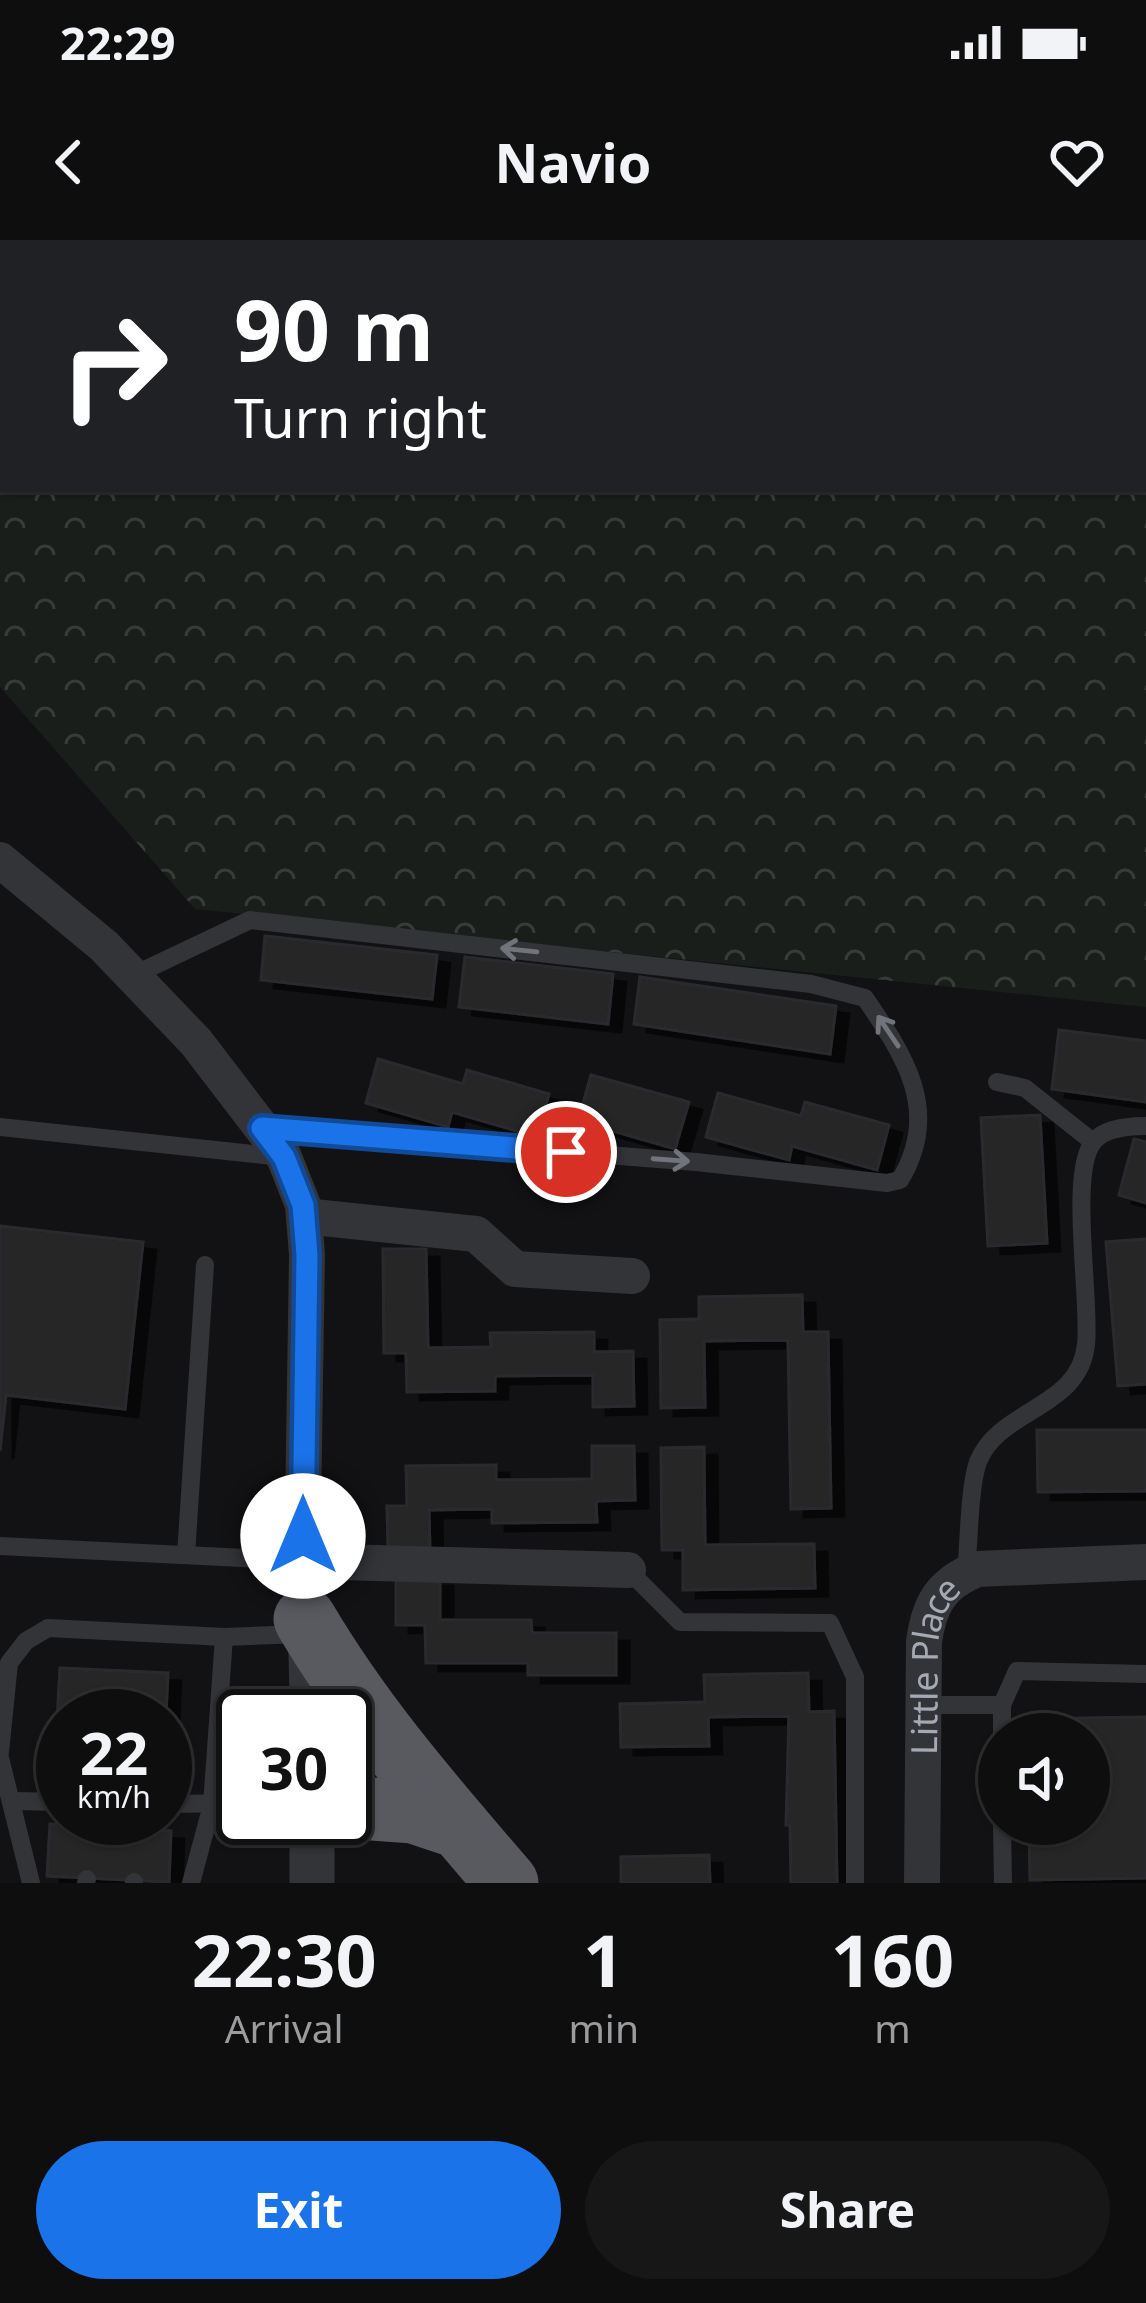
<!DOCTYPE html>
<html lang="en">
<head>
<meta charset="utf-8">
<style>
  body { margin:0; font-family:"Noto Sans",sans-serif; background:#171718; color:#f1f3f6; height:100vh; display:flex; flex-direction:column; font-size:45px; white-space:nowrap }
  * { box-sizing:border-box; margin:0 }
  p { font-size:39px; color:#9b9c9e }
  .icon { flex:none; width:66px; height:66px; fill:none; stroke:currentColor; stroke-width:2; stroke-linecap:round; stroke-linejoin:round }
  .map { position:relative; height:1643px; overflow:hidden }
  .details { display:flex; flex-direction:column; background:#0e0e0f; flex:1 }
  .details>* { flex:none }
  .guide { position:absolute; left:0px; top:0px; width:1146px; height:252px; box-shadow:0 3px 9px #0004,0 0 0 3px #2e2e2f; background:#202124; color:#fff; overflow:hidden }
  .controls { position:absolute; left:978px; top:1473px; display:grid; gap:24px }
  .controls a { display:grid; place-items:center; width:132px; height:132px; border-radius:50%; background:#0e0e0f; box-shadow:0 3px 9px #0004,0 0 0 3px #2e2e2f; font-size:60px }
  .speed { position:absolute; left:36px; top:1449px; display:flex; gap:24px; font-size:60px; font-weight:700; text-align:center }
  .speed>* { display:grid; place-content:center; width:156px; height:156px; border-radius:50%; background:#0e0e0f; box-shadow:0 3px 9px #0004,0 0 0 3px #2e2e2f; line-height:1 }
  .speed small { font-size:30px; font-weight:400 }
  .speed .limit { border:6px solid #111; border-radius:18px; background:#fff; color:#111 }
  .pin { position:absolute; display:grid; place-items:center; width:102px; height:102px; color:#fff; margin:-51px; border:6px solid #fff; border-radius:50%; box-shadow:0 3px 12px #0007 }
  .me { position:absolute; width:132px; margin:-66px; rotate:0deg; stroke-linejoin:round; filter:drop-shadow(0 0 9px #0008) }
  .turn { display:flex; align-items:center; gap:42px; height:252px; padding:0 36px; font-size:54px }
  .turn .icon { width:156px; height:156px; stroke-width:2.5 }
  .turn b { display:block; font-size:84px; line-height:102px }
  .eta { display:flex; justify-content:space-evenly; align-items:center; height:204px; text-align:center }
  .eta b { font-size:72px; font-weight:700; line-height:84px }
  .button { display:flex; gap:24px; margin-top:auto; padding:24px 36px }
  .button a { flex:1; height:138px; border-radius:72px; background:#1a73e8; color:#fff; font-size:48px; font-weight:700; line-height:138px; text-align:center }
  .button a+a { background:#171718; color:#f1f3f6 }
  .status { display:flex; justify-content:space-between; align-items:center; height:84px; padding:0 60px; background:#0e0e0f; direction:ltr }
  .status svg { height:33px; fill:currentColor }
  header { display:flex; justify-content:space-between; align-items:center; height:156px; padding:0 36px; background:#0e0e0f; font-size:54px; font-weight:700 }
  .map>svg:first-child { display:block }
  .forest { fill:url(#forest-crowns); fill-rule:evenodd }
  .building { fill:#252527; stroke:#2c2c2f; stroke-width:3; filter:url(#shadow) }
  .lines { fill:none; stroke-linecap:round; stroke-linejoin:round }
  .service { stroke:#333438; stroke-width:18 }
  .minor { stroke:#333438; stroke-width:36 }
  .tertiary { stroke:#333438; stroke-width:45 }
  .trunk { stroke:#585a60; stroke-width:63 }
  .oneway { stroke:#72747c }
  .route-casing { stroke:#114b97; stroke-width:30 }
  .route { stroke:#1a73e8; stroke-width:21 }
  .labels { text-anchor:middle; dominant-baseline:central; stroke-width:12; stroke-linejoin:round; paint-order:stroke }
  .street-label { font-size:36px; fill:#a5a9b3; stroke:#0d0d0f }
</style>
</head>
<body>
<div class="status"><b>22:29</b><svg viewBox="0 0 49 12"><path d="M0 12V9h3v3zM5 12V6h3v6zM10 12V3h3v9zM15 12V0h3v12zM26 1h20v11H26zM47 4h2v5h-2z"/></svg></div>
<header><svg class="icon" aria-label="back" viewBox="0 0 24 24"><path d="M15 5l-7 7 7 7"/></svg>Navio<svg class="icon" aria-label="heart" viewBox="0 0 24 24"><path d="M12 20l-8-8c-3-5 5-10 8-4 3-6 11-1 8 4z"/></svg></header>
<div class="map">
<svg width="1146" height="1643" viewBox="0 0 1146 1643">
  <defs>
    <pattern id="forest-crowns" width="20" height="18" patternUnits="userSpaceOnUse" patternTransform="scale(3)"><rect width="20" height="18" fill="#191e1a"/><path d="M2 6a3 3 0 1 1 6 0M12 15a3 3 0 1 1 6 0" fill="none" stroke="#373c39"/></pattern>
    <filter id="shadow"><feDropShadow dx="13" dy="8" stdDeviation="0" flood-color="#0009"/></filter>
  </defs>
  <rect width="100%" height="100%" fill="#121214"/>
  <!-- forest -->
  <path class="forest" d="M0 0H1146V767L195 669 0 447ZM3 3H1143V249H3Z"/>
  <!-- building -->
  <g class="building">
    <path d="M265 696 437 715 432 759 261 740Z"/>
    <path d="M465 717 613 734 608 784 459 767Z"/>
    <path d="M640 737 836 766 830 814 634 784Z"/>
    <path d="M1059 790 1146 801V862L1052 849Z"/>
    <path d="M378 819 463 844 467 830 549 854 537 897 452 872 448 887 366 863Z"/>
    <path d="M591 835 689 862 675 909 578 881Z"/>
    <path d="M718 853 801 876 805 862 889 885 877 930 792 906 789 920 706 897Z"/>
    <path d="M1040 875 1047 1003 988 1006 981 878Z"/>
    <path d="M1134 899 1146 902V963L1119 955Z"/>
    <path d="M0 986 143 1002 125 1169 6 1155 0 1211Z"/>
    <path d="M1146 999V1144L1118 1146 1106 1002Z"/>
    <path d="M383 1009H426L428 1108 491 1107 490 1093 594 1092V1112L633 1111 634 1166 593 1167V1135L495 1136V1151L407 1152 406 1113H384Z"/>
    <path d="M802 1055 803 1092H828L831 1268 791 1269 788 1100 704 1101 705 1167 661 1168 660 1080 699 1079V1057Z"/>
    <path d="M1037 1190H1146V1251L1038 1252Z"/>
    <path d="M592 1206H634L635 1260 596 1261 597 1282 492 1283V1269L429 1270 430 1312H388L387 1266H407L406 1226 496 1225V1240L592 1239Z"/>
    <path d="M704 1207 705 1305 814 1304 815 1348 683 1350V1310H662L661 1208Z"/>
    <path d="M396 1338H440V1380H531L532 1393H616V1435H528V1423H426L425 1385H396Z"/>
    <path d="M60 1428 168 1433 165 1494V1476H63V1500H56Z"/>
    <path d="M808 1433 809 1472 834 1471 837 1643H791L790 1585H786L789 1476 708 1477 709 1506 621 1507 620 1464 705 1462 704 1435Z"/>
    <path d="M1146 1477V1638L1030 1640 1029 1584H1089V1494H1027L1026 1479Z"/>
    <path d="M50 1584 171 1591 169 1642 47 1636Z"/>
    <path d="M709 1615 710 1643H621V1617Z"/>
  </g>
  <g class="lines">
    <!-- service -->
    <g class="service">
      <path d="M132 736 250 680 811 744 865 758C904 815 942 871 900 940L887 943 696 922 266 888"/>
      <path d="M997 842 1025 848 1093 902"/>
      <path d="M0 887 282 917"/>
      <path d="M0 1306 304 1321"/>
      <path d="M186 1315 205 1025"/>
      <path d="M628 1330 680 1382 830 1383 855 1437V1643"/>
      <path d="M966 1333C969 1305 969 1247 978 1222 999 1168 1080 1169 1086 1104 1091 1062 1068 930 1094 901 1105 888 1130 886 1146 886"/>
      <path d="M923 1465H1002"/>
      <path d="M1002 1494V1465L1017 1431 1146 1434"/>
      <path d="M0 1512 9 1423 26 1401 48 1388 224 1397"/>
      <path d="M0 1518 31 1643"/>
      <path d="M13 1561 63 1562"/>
      <path d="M165 1564 243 1563"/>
      <path d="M1002 1584 1003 1643"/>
      <path d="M91 1588 92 1578"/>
      <path d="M139 1590 141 1578"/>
      <path d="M86 1643 87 1639"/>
      <path d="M134 1643V1642"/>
      <path d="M191 1643 212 1565 224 1397 301 1394"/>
    </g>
    <!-- minor -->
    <g class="minor">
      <path d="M0 620 104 706 196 802 284 917 303 965 307 1015 303 1270 308 1476"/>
      <path d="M304 976 476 994 515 1029 632 1036"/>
      <path d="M304 1321 628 1330"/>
      <path id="s1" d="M922 1643 924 1402C929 1365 940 1344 977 1329L1146 1322"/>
    </g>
    <!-- tertiary -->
    <path class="tertiary" d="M312 1578V1643"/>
    <!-- trunk -->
    <g class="trunk">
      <path d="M305 1379C362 1476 434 1558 507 1643"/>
      <path d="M345 1567 414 1572 459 1587"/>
    </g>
  </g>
  <!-- one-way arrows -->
  <defs><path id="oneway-shaft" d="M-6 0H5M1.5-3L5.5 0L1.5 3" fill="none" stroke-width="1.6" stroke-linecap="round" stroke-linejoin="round" transform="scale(3)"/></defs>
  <g class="oneway">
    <use href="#oneway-shaft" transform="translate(519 710) rotate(-174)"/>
    <use href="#oneway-shaft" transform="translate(888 791) rotate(-124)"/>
    <use href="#oneway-shaft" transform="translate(671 920) rotate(4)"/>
  </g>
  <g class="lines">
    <defs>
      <path id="route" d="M303 1296 307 1015 303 965 284 917 262 888 566 912"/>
    </defs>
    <!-- route casing -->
    <use href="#route" class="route-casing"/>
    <!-- route -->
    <use href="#route" class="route"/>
  </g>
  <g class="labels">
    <!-- street labels -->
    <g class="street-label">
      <text stroke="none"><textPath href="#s1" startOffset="219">Little Place</textPath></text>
    </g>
  </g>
</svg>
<div class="controls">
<a><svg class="icon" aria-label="sound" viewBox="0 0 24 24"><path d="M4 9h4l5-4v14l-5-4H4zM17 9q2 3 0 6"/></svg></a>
</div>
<div class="speed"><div>22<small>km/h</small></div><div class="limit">30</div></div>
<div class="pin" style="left:566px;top:912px;background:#d93025"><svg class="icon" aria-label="arrive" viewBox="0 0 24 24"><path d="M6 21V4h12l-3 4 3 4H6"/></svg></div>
<svg class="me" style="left:303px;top:1296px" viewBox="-20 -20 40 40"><circle r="19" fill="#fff"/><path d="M0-13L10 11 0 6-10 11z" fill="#1a73e8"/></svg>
<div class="guide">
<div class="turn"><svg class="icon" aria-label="right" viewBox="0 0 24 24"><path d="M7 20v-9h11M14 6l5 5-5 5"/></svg><div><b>90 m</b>Turn right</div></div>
</div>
</div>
<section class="details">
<div class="eta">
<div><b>22:30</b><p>Arrival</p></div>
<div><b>1</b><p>min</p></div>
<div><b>160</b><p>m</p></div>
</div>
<div class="button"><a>Exit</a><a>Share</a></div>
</section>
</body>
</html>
